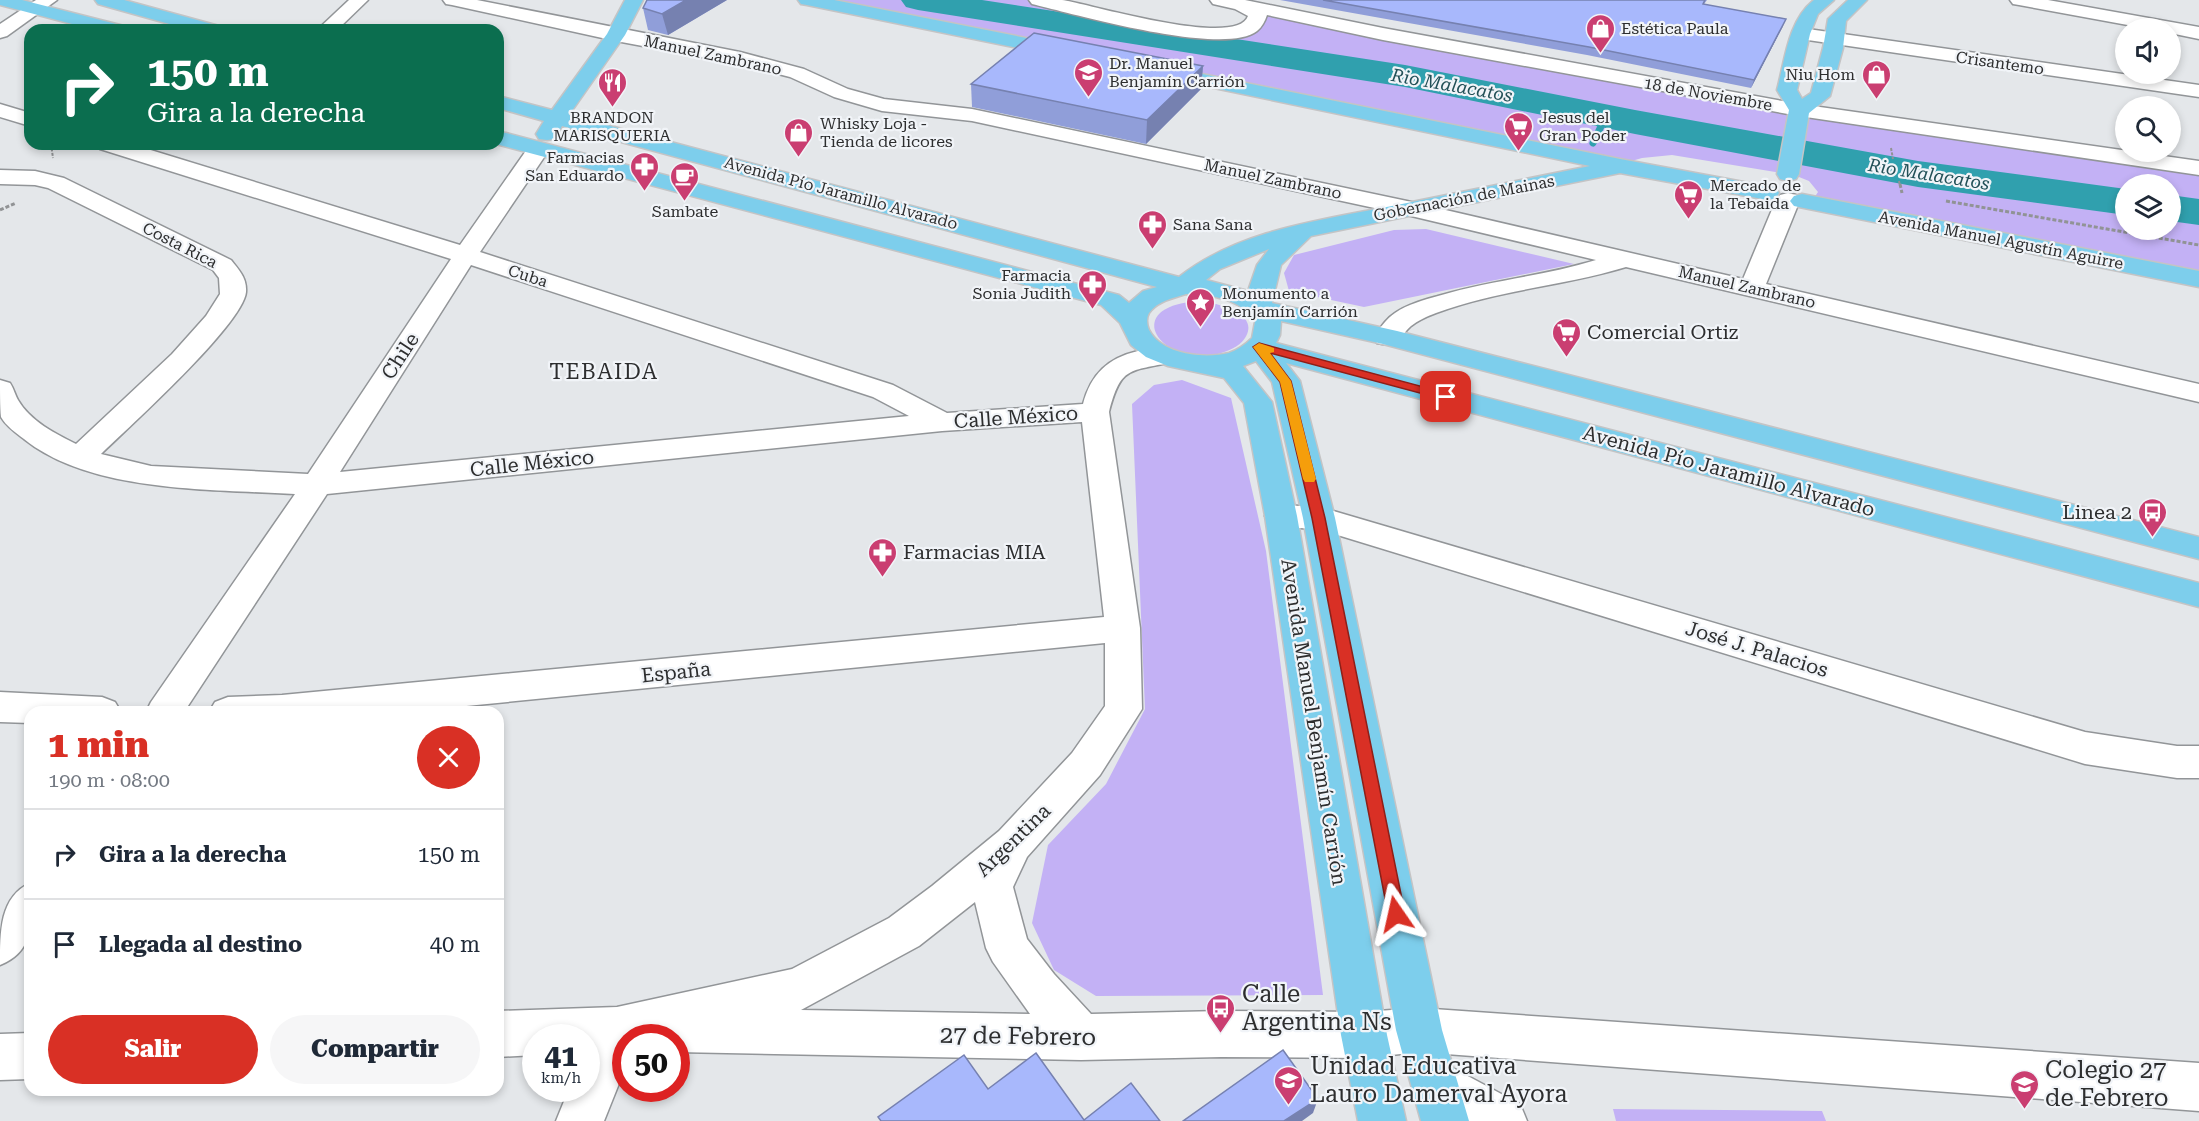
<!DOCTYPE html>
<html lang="es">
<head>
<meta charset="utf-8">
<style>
  body { margin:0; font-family:"Roboto Serif",serif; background:#f6f6f7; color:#1f2937; height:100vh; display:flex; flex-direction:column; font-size:22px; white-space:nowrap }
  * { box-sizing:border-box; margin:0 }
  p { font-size:20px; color:#747a83 }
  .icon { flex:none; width:33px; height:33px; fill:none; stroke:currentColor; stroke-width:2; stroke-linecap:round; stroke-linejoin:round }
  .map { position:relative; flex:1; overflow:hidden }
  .panel { position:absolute; left:24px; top:706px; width:480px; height:390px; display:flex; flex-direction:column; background:#fff; border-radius:18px; box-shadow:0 3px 9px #0003 }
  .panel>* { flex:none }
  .top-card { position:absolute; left:24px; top:24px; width:480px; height:126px; border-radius:18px; box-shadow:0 3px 9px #0003; background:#0b6e4f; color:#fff; overflow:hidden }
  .buttons { position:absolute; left:2115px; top:18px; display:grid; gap:12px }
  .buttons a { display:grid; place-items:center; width:66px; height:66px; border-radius:50%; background:#fff; box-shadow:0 3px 9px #0003; font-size:30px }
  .speed { position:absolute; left:522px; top:1024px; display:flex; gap:12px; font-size:30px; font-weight:700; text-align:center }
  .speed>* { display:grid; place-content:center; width:78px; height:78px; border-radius:50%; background:#fff; box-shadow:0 3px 9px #0003; line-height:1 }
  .speed small { font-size:15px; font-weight:400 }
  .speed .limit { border:9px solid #d22; background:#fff; color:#111 }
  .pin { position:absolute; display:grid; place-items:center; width:51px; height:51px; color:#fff; margin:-26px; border-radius:12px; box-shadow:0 3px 9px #0006 }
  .me { position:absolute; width:66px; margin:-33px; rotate:349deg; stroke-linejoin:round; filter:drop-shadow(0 0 4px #0008) }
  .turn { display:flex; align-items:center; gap:21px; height:126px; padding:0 24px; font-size:27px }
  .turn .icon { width:78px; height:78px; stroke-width:2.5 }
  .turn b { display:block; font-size:42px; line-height:51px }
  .round { display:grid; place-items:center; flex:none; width:63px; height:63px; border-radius:32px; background:#f6f6f7 }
  .overview { display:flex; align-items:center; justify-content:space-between; height:102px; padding:0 24px }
  h1 { font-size:36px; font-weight:800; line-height:45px; color:#d93025 }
  .button { display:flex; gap:12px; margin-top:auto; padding:12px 24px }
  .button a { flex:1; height:69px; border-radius:36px; background:#d93025; color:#fff; font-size:24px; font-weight:800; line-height:69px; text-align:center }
  .button a+a { background:#f6f6f7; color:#1f2937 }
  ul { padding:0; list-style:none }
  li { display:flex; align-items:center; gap:18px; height:90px; padding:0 24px; border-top:2px solid #e0e1e3 }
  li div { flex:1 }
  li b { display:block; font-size:22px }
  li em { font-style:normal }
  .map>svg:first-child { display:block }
  .green { fill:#c3b1f5; fill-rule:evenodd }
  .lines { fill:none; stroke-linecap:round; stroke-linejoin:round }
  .stream { stroke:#30a0ae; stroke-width:7 }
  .river { fill:#30a0ae; fill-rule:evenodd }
  .minor-casing { stroke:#929598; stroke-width:3 }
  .major-casing { stroke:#c4c4c5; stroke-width:3 }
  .path-far1 { stroke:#919395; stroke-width:2; stroke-dasharray:3 1.5; stroke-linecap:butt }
  .path { stroke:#919395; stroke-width:3; stroke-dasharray:4 2; stroke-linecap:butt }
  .minor { fill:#fff; fill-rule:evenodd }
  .major { fill:#7dceec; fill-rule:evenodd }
  .wall { fill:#909ed9 }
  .shaded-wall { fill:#7681b0 }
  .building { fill:#a8b8fc; stroke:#7681b0; stroke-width:1.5 }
  .route { fill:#d93025; stroke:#8d1f18; stroke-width:1.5 }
  .slow { fill:#f59e0b }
  .labels { text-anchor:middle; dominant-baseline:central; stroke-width:4.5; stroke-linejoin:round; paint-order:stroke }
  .far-poi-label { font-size:16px; fill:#2d2e2f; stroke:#f1f4f8; text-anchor:start }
  .far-street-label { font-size:16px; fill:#2d2e2f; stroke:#f1f4f8 }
  .far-water-label { font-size:18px; font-style:italic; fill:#235158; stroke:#f1f4f8 }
  .poi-label { font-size:20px; fill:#2d2e2f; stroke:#f1f4f8; text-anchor:start }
  .street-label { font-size:20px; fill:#2d2e2f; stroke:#f1f4f8 }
  .quarter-label { font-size:22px; letter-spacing:1.5px; fill:#2d2e2f; stroke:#f1f4f8 }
  .near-poi-label { font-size:24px; fill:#2d2e2f; stroke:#f1f4f8; text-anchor:start }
  .near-street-label { font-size:24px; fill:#2d2e2f; stroke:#f1f4f8 }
</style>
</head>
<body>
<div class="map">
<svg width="2199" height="1121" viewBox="0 0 2199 1121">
  <rect width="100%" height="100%" fill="#e4e7ea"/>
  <!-- green -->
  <g class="green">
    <path d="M807 0H1038L1167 27 1247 30 1251 9 1554 66 2199 168V279L1814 198 1818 192 1809 181 1794 175 1672 155 1642 158 1628 162ZM2126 184H2170V230H2126Z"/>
    <path d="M1426 229 1574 264 1364 307 1289 291 1284 273 1294 255 1394 230Z"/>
    <path d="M1200 301C1216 303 1261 313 1245 338 1239 347 1228 351 1218 354 1157 366 1120 305 1200 301Z"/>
    <path d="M1182 380 1231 398 1266 551 1323 995 1096 996 1054 970 1032 923 1048 845 1106 784 1145 709 1132 404 1154 385Z"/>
    <path d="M1613 1109 1822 1111 1826 1121H1616Z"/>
  </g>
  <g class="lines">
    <!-- stream -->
    <path class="stream" d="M1593 143 1606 116"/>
    <!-- river -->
    <g class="river">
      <path d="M901 0H982L1405 65 1635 110 1918 161 2126 189V215L1918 187 1635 134 1405 87 918 10 906 7Z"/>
      <path d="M2170 195 2199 199V225L2170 221Z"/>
    </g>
    <defs>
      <g id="minor">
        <path d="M36 0H57L7 36 0 38V24Z"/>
        <path d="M349 0H368L337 30H317Z"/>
        <path d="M443 0H477L740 52 804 69 848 89 884 99 972 109 1407 201 1743 279 1776 200 1780 195 1788 193 1796 195 1800 200 1766 284 2199 384V402L1626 267C1564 286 1497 290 1436 313 1428 316 1417 321 1411 326 1398 338 1399 348 1377 343L1374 337C1379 329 1387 318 1395 313 1408 304 1424 300 1438 296 1490 280 1545 276 1596 260L1407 215 972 121 882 111 834 97 790 77 739 64 616 41 452 5 446 4Z"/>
        <path d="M1029 0C1040 0 1051 0 1062 0 1090 4 1237 49 1248 16L1235 9 1213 4 1210 0H1245L1383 28 1799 104 2199 161V175L1799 116 1383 40 1267 15C1265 21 1262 27 1257 31 1224 57 1074 14 1032 4Z"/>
        <path d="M2010 0H2048L2199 27V39L2170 33V28H2144L2019 5 2013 4Z"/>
        <path d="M1801 28 2199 85V97L1794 38 1792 34 1794 30Z"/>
        <path d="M0 104 30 113V126L0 117Z"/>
        <path d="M538 143 546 145 549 150 480 252 893 385 947 413 1083 404C1091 374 1108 358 1138 351 1150 349 1160 347 1172 350L1176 356 1172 362C1130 372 1121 365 1109 412L1140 628 1142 709 1100 775 1027 857 1013 887 1027 939 1054 974 1091 1014 1221 1011 1364 1012 1419 1008 2199 1063V1111L1419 1052 1364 1058 1221 1057 1081 1060 676 1052V1038H626V1066L604 1121H556L569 1089H586V1038H536V1055L498 1057V1011L617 1007 792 969 889 918 932 886 999 831 1072 753 1105 706V643L405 712H209L215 702 228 697 282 695 1104 617 1082 422 942 431 327 494 184 712H146L151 702 295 494C212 489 91 493 24 439 16 433 6 426 1 417 0 408 0 390 0 380L10 383C14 389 15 395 18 400 30 421 56 434 76 444L172 354 206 316 220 294 219 278 213 270 48 188 35 185 0 184V170L35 171 64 178 231 260C239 270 247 278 246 292 243 324 129 427 101 454L151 466 308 474 451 259 100 149 97 144H131L460 245 530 145ZM471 265 873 397 909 416 340 472ZM975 902 986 948 993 962 1030 1014 801 1010 919 946Z"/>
        <path d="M1281 505 1319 507 1330 510 2085 732 2177 746H2199V778H2177L2085 764 1318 529 1281 527 1270 524 1265 516 1270 508Z"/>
        <path d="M0 692 102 697 115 702 121 712H30V723L0 722Z"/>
        <path d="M30 883C30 917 38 950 0 965 0 931 0 897 30 883Z"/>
        <path d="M30 1033V1079L0 1080V1034Z"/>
        <path d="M1436 1059 1520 1104 1527 1121H1456L1419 1100 1412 1083 1419 1066Z"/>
      </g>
      <g id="major">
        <path d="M0 0H22L124 26 126 30H95L0 5Z"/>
        <path d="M95 0H124L219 26 221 30H191L98 4Z"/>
        <path d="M625 0H643L625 35 569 115 1179 277C1240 229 1323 220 1397 205 1462 192 1526 179 1590 166L1151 75 1148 71 1151 67 1158 65 1620 159 1776 188 1779 193 1776 198 1768 200 1620 173 1311 236 1281 265 1272 303 1397 331 2199 537V559L1383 344 1281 321 1280 335 1276 343 2199 583V607L1286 363 1300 381 1335 518 1442 1030 1469 1121H1421L1396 1030 1303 518 1272 382 1256 361 1243 366 1272 402 1297 516 1387 1035 1406 1121H1358L1341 1035 1265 516 1244 403 1224 378 1168 366 1146 357 1131 345 1120 323 1101 305 496 144H498V132L506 133 1119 295 1129 303 1143 291 1157 287 562 126 555 139 547 140 539 139 536 134 544 121 498 108V96L552 110 607 34ZM1269 249 1257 265 1248 291 1206 280 1220 269ZM1186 294C1209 294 1243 299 1255 322L1252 338C1245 345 1237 350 1229 353 1205 359 1162 355 1149 330 1147 325 1146 318 1149 313 1157 301 1174 298 1186 294Z"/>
        <path d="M798 0H834L1067 46 1074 48 1077 52 1074 56 1067 58 807 5 801 4Z"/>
        <path d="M1814 0H1834L1818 14 1810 34 1797 90 1802 99 1811 93 1823 48 1828 19 1848 0H1867L1846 21 1843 48 1830 96 1809 113 1799 174 1796 179 1788 181 1780 179 1777 174 1789 110 1777 90C1785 60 1788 20 1814 0Z"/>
        <path d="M1802 194 2199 271V287L1794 206 1790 201 1794 196Z"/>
      </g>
    </defs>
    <!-- minor casing -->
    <use href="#minor" class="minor-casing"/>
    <!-- major casing -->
    <use href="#major" class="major-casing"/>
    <!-- path-far1 -->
    <g class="path-far1">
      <path d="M51 144 53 158"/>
      <path d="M1891 148 1893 159"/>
      <path d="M1899 181 1900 186"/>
    </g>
    <!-- path -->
    <g class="path">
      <path d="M1900 184 1902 193"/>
      <path d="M1946 201 2199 245"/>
      <path d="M0 210 16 203"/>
    </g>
    <!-- minor -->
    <use href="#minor" class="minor"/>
    <!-- major -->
    <use href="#major" class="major"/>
  </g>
  <!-- wall -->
  <g class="wall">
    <path d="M727 0 668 35 648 30 643 8Z"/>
    <path d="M1280 0H1707L1704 4 1783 26 1751 88 1587 55Z"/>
    <path d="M1203 66 1201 89 1146 144 972 107 971 84Z"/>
  </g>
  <!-- shaded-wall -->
  <g class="shaded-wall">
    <path d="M686 0H727L668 35 662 14Z"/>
    <path d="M1786 19 1783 26 1751 88 1754 80Z"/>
    <path d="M1203 66 1201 89 1146 144 1147 120Z"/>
    <path d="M1318 1099 1313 1113 1302 1121H1284Z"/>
  </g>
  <!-- building -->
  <g class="building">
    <path d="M647 0H686L662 14 643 8Z"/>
    <path d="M1323 0H1705L1703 4 1786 19 1754 80 1589 47Z"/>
    <path d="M1034 33 1203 66 1147 120 971 84Z"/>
    <path d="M1283 1050 1318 1099 1284 1121H1183Z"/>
    <path d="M1036 1053 1084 1120 1131 1083 1160 1121H881L878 1117 964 1055 988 1089Z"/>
  </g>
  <!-- route -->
  <path class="route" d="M1259 343 1450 394 1451 397 1446 400 1270 353 1291 381 1325 518 1405 914 1403 919 1396 922 1390 919 1388 914 1312 518 1280 382 1253 347Z"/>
  <!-- slow -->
  <path class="slow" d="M1259 343 1274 348V352L1270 353 1291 381 1316 479 1314 482H1305L1303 479 1280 382 1253 347Z"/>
  <!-- icons -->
  <defs>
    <symbol id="shop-pin" viewBox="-11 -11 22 30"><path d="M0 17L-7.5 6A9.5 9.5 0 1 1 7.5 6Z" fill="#ca3e71" stroke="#f1f4f8"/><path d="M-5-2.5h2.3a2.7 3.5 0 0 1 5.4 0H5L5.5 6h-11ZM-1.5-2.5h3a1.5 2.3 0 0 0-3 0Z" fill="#fff"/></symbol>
    <symbol id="school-pin" viewBox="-11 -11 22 30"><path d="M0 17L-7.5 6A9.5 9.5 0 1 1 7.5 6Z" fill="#ca3e71" stroke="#f1f4f8"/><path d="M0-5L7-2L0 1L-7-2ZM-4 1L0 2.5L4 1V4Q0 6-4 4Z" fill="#fff"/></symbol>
    <symbol id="restaurant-pin" viewBox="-11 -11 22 30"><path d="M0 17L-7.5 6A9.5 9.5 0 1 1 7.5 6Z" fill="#ca3e71" stroke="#f1f4f8"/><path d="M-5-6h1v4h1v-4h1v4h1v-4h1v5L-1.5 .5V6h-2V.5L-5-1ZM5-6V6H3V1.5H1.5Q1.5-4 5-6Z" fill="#fff"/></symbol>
    <symbol id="supermarket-pin" viewBox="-11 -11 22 30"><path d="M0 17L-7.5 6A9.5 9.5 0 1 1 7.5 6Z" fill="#ca3e71" stroke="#f1f4f8"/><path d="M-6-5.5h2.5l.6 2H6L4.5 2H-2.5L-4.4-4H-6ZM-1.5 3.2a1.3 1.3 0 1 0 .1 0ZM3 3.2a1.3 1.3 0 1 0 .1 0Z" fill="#fff"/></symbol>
    <symbol id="pharmacy-pin" viewBox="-11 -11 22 30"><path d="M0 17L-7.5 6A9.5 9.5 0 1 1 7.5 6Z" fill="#ca3e71" stroke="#f1f4f8"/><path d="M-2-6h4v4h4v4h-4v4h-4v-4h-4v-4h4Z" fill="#fff"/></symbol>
    <symbol id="cafe-pin" viewBox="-11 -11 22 30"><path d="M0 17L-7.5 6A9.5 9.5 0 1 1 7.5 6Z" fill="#ca3e71" stroke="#f1f4f8"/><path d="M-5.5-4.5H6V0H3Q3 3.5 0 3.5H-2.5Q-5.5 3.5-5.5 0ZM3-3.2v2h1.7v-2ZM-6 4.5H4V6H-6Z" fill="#fff"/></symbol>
    <symbol id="sight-pin" viewBox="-11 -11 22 30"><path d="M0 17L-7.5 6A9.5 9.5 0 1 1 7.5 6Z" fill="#ca3e71" stroke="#f1f4f8"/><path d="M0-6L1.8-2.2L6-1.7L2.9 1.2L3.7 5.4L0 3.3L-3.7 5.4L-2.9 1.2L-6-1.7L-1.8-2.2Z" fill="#fff"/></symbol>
    <symbol id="bus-pin" viewBox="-11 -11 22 30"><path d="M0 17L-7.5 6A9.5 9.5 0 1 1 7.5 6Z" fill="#ca3e71" stroke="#f1f4f8"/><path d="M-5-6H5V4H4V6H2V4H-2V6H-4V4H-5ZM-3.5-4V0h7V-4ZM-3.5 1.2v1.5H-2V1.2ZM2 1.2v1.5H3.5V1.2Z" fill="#fff"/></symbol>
  </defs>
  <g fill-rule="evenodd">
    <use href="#shop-pin" x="1584" y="12" width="33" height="45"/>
    <use href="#school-pin" x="1072" y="56" width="33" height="45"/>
    <use href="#shop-pin" x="1860" y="58" width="33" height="45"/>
    <use href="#restaurant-pin" x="596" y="66" width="33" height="45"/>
    <use href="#supermarket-pin" x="1502" y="110" width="33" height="45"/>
    <use href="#shop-pin" x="782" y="116" width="33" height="45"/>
    <use href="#pharmacy-pin" x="628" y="150" width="33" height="45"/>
    <use href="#cafe-pin" x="668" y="160" width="33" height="45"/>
    <use href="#supermarket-pin" x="1672" y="178" width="33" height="45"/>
    <use href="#pharmacy-pin" x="1136" y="208" width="33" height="45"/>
    <use href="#pharmacy-pin" x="1076" y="268" width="33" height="45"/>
    <use href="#sight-pin" x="1184" y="286" width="33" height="45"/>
    <use href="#supermarket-pin" x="1550" y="316" width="33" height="45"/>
    <use href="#bus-pin" x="2136" y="496" width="33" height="45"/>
    <use href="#pharmacy-pin" x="866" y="536" width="33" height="45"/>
    <use href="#bus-pin" x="1204" y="992" width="33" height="45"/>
    <use href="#school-pin" x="1272" y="1064" width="33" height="45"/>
    <use href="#school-pin" x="2008" y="1068" width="33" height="45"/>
  </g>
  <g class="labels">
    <!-- far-poi labels -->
    <g class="far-poi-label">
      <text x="1621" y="28">Estética Paula</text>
      <text x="1109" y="63">Dr. Manuel<tspan x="1109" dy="18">Benjamín Carrión</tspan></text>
      <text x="1855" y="74" text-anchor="end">Niu Hom</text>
      <text x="612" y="117" text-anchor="middle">BRANDON<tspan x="612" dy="18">MARISQUERIA</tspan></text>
      <text x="1539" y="117">Jesus del<tspan x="1539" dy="18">Gran Poder</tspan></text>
      <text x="820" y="123">Whisky Loja -<tspan x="820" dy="18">Tienda de licores</tspan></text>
      <text x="624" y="157" text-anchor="end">Farmacias<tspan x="624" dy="18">San Eduardo</tspan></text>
      <text x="1710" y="185">Mercado de<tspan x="1710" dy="18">la Tebaida</tspan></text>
      <text x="685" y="211" text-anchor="middle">Sambate</text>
      <text x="1173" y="224">Sana Sana</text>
      <text x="1071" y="275" text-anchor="end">Farmacia<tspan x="1071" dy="18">Sonia Judith</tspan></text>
      <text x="1222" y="293">Monumento a<tspan x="1222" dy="18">Benjamín Carrión</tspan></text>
    </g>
    <!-- far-street labels -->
    <g class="far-street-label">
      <text transform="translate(713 55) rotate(12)">Manuel Zambrano</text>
      <text transform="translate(2000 63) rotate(8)">Crisantemo</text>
      <text transform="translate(1708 94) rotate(10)">18 de Noviembre</text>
      <text transform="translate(1273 179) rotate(12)">Manuel Zambrano</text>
      <text transform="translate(841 193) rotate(15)">Avenida Pío Jaramillo Alvarado</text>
      <text transform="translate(1464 198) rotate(-11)">Gobernación de Mainas</text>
      <text transform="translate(2001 240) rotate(11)">Avenida Manuel Agustín Aguirre</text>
      <text transform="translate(180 245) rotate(27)">Costa Rica</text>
      <text transform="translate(528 276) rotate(18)">Cuba</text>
      <text transform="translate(1747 287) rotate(13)">Manuel Zambrano</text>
    </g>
    <!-- far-water labels -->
    <g class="far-water-label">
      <text transform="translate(1452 85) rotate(10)">Rio Malacatos</text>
      <text transform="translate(1929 174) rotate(9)">Rio Malacatos</text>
    </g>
    <!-- poi labels -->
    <g class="poi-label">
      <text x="1587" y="332">Comercial Ortiz</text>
      <text x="2132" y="512" text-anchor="end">Linea 2</text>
      <text x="903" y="552">Farmacias MIA</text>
    </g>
    <!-- street labels -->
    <g class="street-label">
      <text transform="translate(400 356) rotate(-57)">Chile</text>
      <text transform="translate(1016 417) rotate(-4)">Calle México</text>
      <text transform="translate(532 463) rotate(-6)">Calle México</text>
      <text transform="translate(1729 471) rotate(15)">Avenida Pío Jaramillo Alvarado</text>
      <text transform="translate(1757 649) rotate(17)">José J. Palacios</text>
      <text transform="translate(676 672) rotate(-6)">España</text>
      <text transform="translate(1314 722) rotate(81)">Avenida Manuel Benjamín Carrión</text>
      <text transform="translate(1013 840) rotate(-44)">Argentina</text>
    </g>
    <!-- quarter labels -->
    <g class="quarter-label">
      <text x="604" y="371">TEBAIDA</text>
    </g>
    <!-- near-poi labels -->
    <g class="near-poi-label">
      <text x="1242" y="994">Calle<tspan x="1242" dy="28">Argentina Ns</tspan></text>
      <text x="1310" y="1066">Unidad Educativa<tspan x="1310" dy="28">Lauro Damerval Ayora</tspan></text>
      <text x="2045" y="1070">Colegio 27<tspan x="2045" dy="28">de Febrero</tspan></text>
    </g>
    <!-- near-street labels -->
    <g class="near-street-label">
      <text transform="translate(1018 1036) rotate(1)">27 de Febrero</text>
    </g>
  </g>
</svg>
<div class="buttons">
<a><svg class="icon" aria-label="sound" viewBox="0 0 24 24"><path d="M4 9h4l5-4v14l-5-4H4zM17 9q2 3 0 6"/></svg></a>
<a><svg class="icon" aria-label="search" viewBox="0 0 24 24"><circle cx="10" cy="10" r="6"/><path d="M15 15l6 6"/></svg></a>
<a><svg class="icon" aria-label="layers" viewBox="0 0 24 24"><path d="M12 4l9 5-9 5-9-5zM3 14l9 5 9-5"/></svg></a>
</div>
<div class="speed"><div>41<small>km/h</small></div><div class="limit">50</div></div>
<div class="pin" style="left:1446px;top:397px;background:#d93025"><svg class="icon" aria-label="arrive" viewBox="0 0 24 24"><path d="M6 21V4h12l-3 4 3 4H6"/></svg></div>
<svg class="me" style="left:1396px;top:914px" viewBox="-20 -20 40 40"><path d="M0-17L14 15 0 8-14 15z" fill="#d93025" stroke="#fff" stroke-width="4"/></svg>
<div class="top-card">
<div class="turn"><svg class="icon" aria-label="right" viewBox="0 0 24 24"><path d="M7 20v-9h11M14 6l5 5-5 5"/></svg><div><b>150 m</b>Gira a la derecha</div></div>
</div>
<section class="panel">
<div class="overview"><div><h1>1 min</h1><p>190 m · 08:00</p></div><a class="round" style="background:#d93025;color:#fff"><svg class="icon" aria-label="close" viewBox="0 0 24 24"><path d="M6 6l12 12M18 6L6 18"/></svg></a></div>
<ul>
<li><svg class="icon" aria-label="right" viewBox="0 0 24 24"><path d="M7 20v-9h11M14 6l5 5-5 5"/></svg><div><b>Gira a la derecha</b></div><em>150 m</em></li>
<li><svg class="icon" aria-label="arrive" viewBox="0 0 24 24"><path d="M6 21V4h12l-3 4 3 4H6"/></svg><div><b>Llegada al destino</b></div><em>40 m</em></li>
</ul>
<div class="button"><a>Salir</a><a>Compartir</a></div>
</section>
</div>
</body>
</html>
